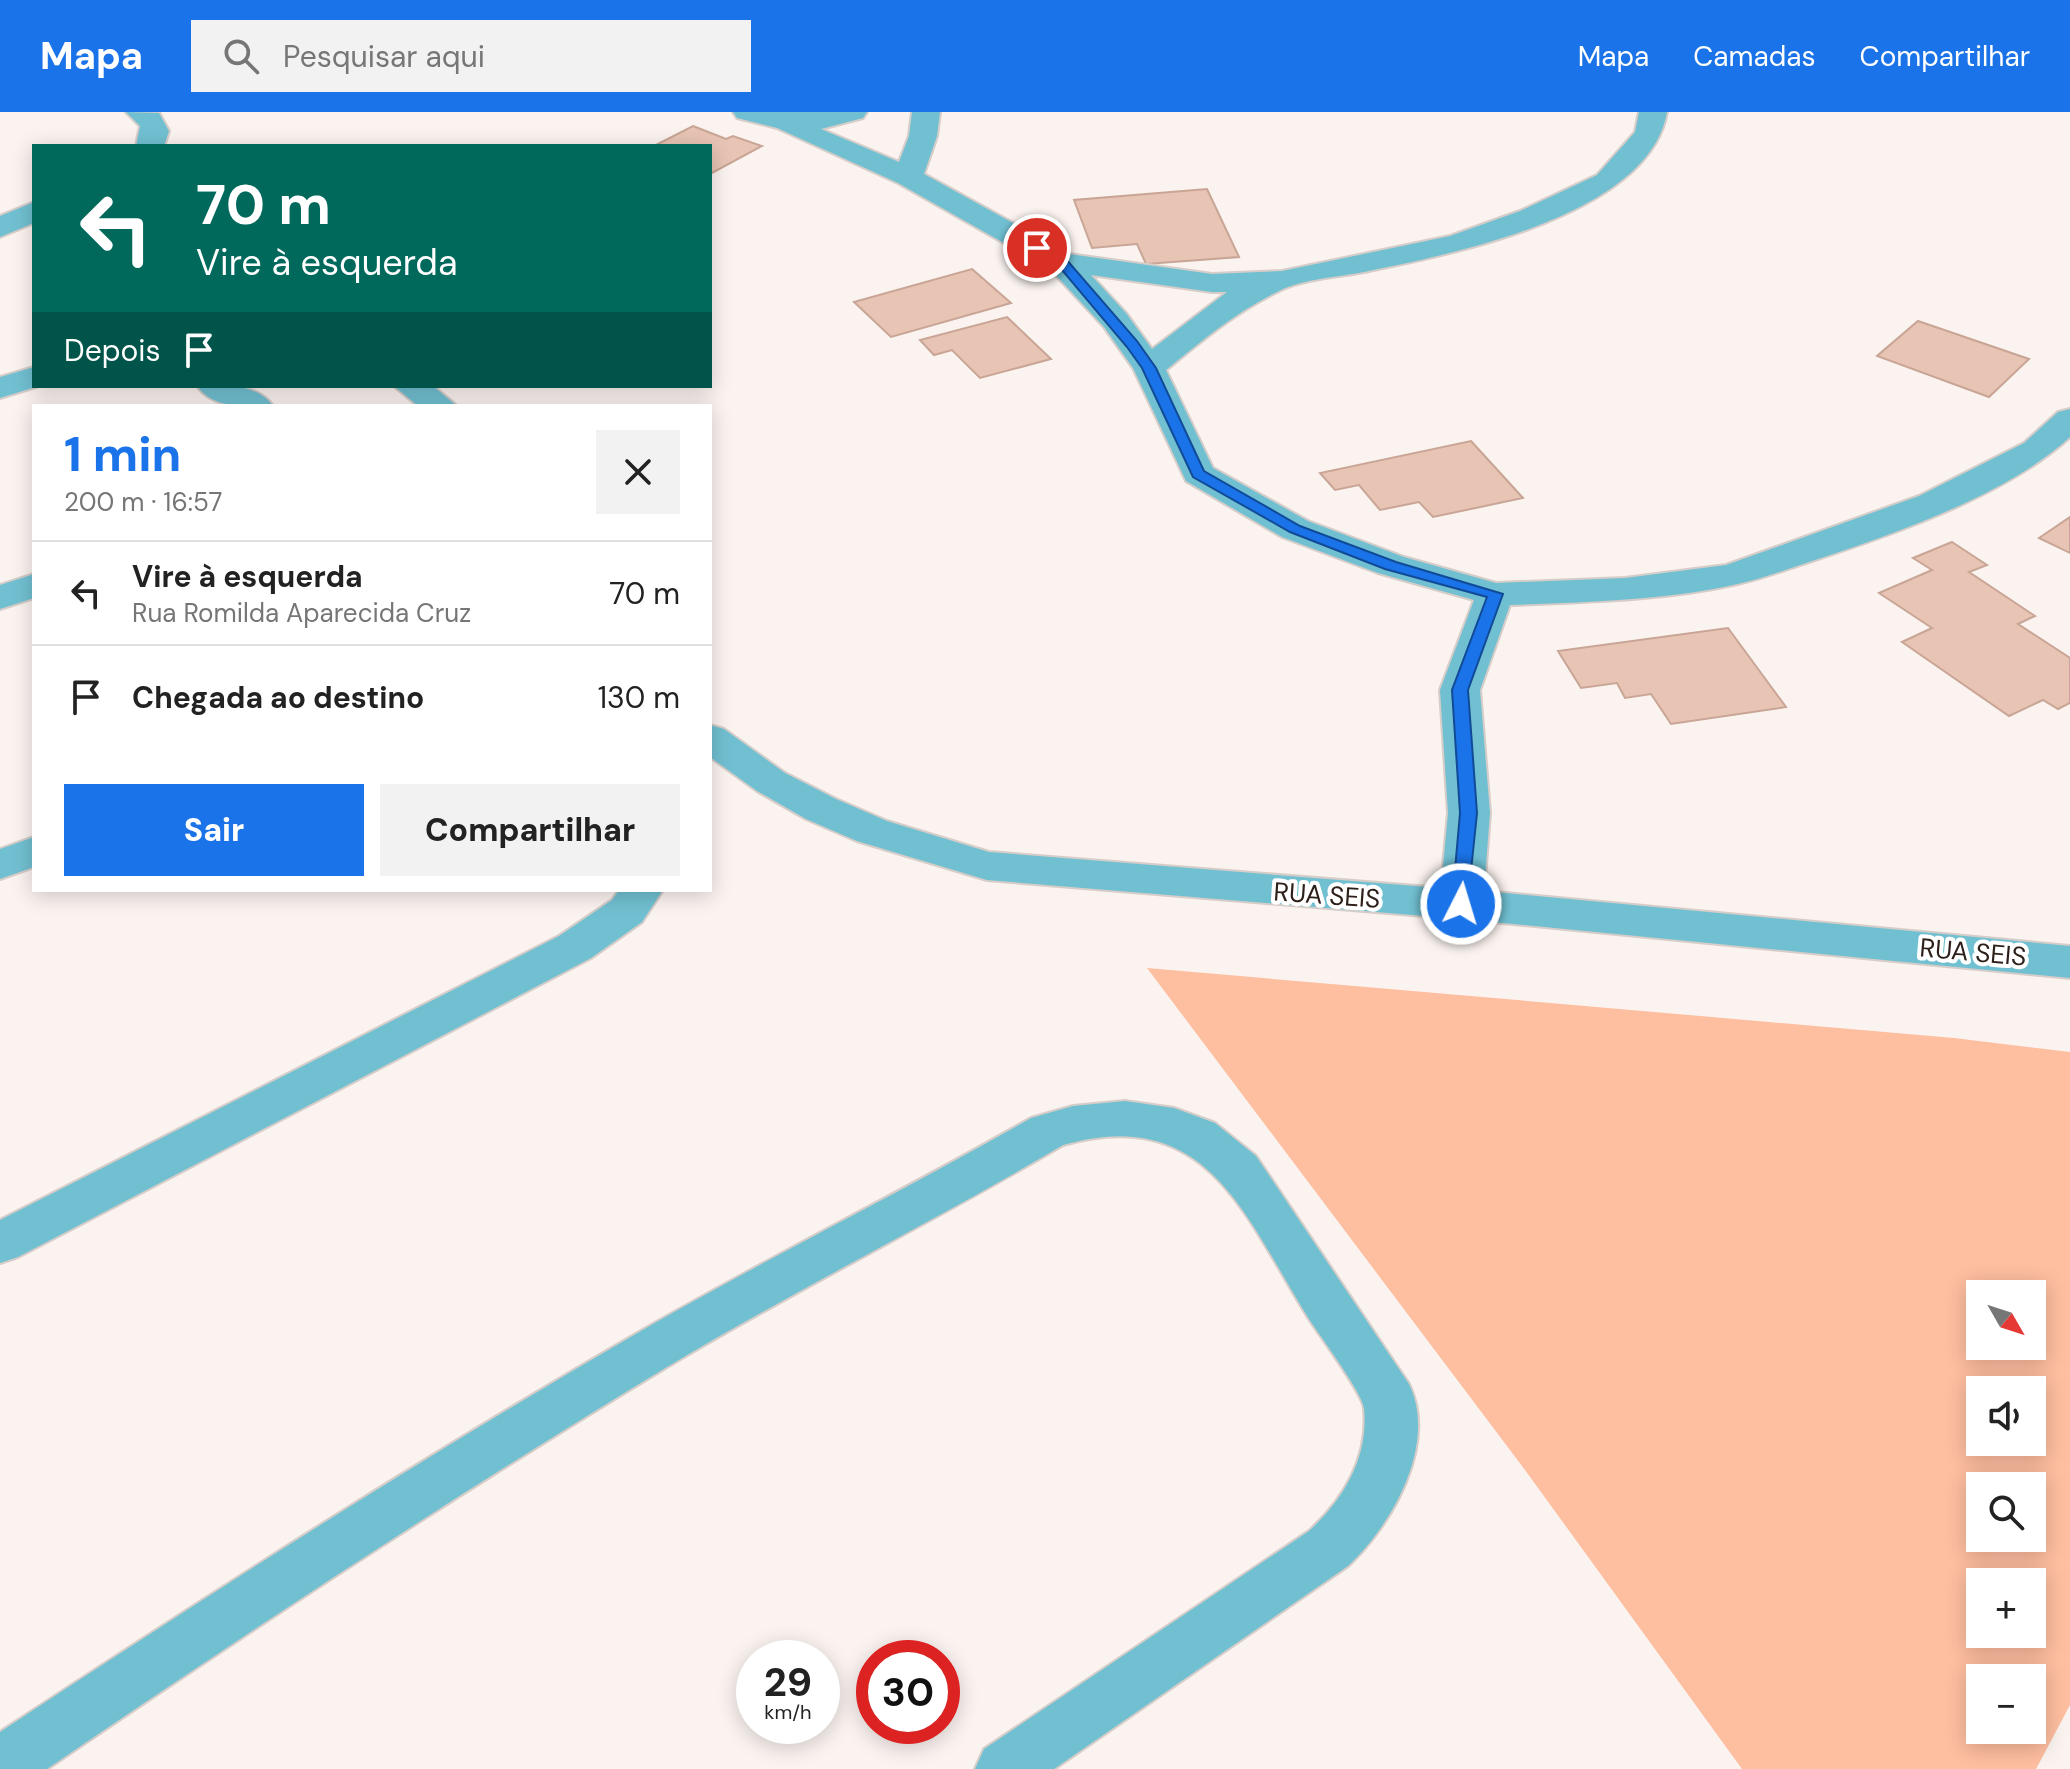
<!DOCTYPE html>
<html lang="pt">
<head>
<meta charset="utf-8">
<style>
  body { margin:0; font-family:"DM Sans",sans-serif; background:#f2f2f2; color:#222; height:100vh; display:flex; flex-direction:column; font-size:30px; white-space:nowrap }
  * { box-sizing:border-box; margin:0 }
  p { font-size:26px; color:#767676 }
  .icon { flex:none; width:44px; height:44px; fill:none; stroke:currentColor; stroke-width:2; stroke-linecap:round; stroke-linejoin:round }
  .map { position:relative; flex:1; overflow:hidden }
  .side { position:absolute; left:32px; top:292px; width:680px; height:488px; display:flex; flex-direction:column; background:#fff; border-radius:0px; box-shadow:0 4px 20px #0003 }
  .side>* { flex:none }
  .hud { position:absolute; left:32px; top:32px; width:680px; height:244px; border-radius:0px; box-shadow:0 4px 20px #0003; background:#00695c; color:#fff; overflow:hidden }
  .needle { width:52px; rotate:129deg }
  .controls { position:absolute; left:1966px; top:1168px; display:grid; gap:16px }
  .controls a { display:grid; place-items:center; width:80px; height:80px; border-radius:0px; background:#fff; box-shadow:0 4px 20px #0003; font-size:40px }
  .speed { position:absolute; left:736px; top:1528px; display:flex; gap:16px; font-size:40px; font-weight:700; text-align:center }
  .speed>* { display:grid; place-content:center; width:104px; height:104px; border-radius:50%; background:#fff; box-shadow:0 4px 20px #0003; line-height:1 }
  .speed small { font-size:20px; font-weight:400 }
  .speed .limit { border:12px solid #d22; background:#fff; color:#111 }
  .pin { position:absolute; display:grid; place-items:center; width:68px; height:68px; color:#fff; margin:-34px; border:4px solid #fff; border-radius:50%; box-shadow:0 2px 8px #0007 }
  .me { position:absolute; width:88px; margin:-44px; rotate:5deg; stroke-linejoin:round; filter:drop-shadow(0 0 6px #0008) }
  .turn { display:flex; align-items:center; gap:28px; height:168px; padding:0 32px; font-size:36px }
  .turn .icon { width:104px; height:104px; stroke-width:2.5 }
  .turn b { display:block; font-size:56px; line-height:68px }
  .then { display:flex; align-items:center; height:76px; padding:0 32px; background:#0003; gap:16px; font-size:30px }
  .round { display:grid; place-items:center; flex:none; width:84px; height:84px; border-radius:0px; background:#f2f2f2 }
  .summary { display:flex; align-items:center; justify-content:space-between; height:136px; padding:0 32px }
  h1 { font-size:48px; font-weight:800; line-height:60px; color:#1a73e8 }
  .primary-button { display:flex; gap:16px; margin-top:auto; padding:16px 32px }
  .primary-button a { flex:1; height:92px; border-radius:0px; background:#1a73e8; color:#fff; font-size:32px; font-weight:800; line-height:92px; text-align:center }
  .primary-button a+a { background:#f2f2f2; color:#222 }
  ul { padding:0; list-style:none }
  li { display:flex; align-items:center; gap:24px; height:104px; padding:0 32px; border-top:2px solid #e0e0e0 }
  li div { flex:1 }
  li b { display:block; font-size:30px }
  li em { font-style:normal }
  header { display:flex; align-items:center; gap:48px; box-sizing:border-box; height:112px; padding:0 40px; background:#1a73e8; color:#fff }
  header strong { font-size:38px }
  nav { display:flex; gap:44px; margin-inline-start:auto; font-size:28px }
  .search { width:560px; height:72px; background:#f2f2f2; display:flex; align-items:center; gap:20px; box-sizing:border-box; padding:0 28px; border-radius:0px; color:#767676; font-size:30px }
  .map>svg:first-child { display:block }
  .green { fill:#febea0; fill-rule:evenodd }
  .building { fill:#e8c4b4; stroke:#c8a595; stroke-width:2 }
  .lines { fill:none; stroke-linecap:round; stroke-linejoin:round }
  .minor-casing { stroke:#d6cdc9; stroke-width:4 }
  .minor { fill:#71c0d2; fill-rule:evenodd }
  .route { fill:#1a73e8; stroke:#114b97; stroke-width:2 }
  .labels { text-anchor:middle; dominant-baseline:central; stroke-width:8; stroke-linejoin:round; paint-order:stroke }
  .street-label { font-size:26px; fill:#2d201a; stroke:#fff }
</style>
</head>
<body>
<header>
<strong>Mapa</strong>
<div class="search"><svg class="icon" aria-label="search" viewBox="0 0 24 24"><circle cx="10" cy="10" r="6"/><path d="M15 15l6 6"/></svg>Pesquisar aqui</div>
<nav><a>Mapa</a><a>Camadas</a><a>Compartilhar</a></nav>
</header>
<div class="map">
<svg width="2070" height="1657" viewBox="0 0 2070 1657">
  <rect width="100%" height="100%" fill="#fbf3f0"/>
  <!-- green -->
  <path class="green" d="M1147 856 1954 926 2070 940V1593L2036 1657H1742L1525 1358ZM2032 1182V1234H1980V1182ZM2032 1278V1330H1980V1278ZM1980 1374H2032V1426H1980ZM1980 1470H2032V1522H1980ZM2032 1566V1618H1980V1566Z"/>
  <!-- building -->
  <g class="building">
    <path d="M693 14 726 27 733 24 762 34 710 62V34H654Z"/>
    <path d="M1207 77 1239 145 1146 152 1137 132 1092 136 1074 88Z"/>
    <path d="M972 157 1011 191 891 225 854 190Z"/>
    <path d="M1007 205 1051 247 980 266 952 238 934 243 920 228Z"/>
    <path d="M1918 209 2029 247 1989 285 1877 244Z"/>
    <path d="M1471 329 1523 386 1433 405 1419 390 1380 398 1359 373 1335 378 1320 361Z"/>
    <path d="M2070 405V441L2039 426Z"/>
    <path d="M1952 430 1987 453 1969 460 2035 504 2018 512 2070 546V591L2058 597 2043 588 2009 604 1902 530 1932 516 1879 481 1932 458 1913 446Z"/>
    <path d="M1728 516 1786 595 1671 612 1651 582 1625 586 1617 571 1581 576 1558 539Z"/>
  </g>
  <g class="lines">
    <defs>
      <g id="minor">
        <path d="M126 0 159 1 169 19 164 34H136L140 14Z"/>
        <path d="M733 0H867L863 6 821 17 899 50 909 24 912 0H940L937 24 924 62 1069 142 1212 162 1282 159 1450 124 1520 99 1597 63 1635 20 1639 0H1667C1649 104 1451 142 1364 160 1338 165 1304 167 1281 178 1237 199 1204 227 1166 258L1213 356 1308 409 1404 445 1496 471 1625 466 1726 453 1919 384 2024 331 2058 300 2070 297V325C2006 384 1891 423 1809 450 1784 458 1759 468 1733 473 1660 489 1584 490 1510 493L1480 578 1490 701 1484 779 2070 834V866L1461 807 987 768 857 729 806 707 757 679 710 645V613L724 617 785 661 836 687 887 709 989 740 1441 776 1448 701 1440 578 1474 488 1378 461 1282 425 1186 369 1133 256 1104 215 1050 157 898 71 777 16 737 6ZM1091 163 1212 180H1227L1152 237 1126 201Z"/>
        <path d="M34 90V111L0 125V104Z"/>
        <path d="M34 255V274H39L0 286V265Z"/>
        <path d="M197 274C223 274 256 270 273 294 247 294 214 298 197 274Z"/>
        <path d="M394 274H433L457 294H418Z"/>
        <path d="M34 462V486L0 497V473Z"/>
        <path d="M34 725V755L0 767V737Z"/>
        <path d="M619 778H663L642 810 591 846 18 1145 0 1151V1108L559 824 612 788Z"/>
        <path d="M1125 989 1174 996 1215 1011 1256 1044 1409 1272C1438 1332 1392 1413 1348 1454L1054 1657H975L984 1637 1309 1419C1344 1387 1369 1345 1364 1296 1362 1280 1320 1224 1309 1207 1246 1107 1209 991 1063 1033 933 1110 797 1177 667 1255 456 1383 250 1518 47 1657H0V1620C208 1483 418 1348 634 1223 765 1147 900 1081 1031 1006L1073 994Z"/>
      </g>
    </defs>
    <!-- minor casing -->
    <use href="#minor" class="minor-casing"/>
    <!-- minor -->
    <use href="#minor" class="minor"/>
  </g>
  <!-- route -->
  <path class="route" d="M1032 133H1041L1066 147 1137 229 1156 256 1204 359 1300 414 1396 450 1503 482 1468 578 1477 701 1467 797H1454L1452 792 1460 701 1452 578 1487 485 1385 457 1290 420 1193 365 1142 256 1127 235 1057 152 1032 138Z"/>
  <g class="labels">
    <!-- street labels -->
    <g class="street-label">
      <text transform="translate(1327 783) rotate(4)">RUA SEIS</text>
      <text transform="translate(1973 840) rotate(5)">RUA SEIS</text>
    </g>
  </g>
</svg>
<div class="controls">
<a><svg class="needle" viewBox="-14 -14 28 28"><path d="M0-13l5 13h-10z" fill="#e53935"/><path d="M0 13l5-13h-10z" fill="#767676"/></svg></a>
<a><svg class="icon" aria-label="sound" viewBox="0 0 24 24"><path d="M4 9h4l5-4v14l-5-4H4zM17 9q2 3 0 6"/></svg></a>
<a><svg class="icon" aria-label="search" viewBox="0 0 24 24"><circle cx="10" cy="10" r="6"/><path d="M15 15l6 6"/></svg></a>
<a>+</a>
<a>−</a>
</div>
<div class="speed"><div>29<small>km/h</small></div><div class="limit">30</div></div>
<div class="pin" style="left:1037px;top:136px;background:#d93025"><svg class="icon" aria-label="arrive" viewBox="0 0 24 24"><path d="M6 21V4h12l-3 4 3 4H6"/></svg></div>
<svg class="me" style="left:1461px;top:792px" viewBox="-20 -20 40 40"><circle r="17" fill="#1a73e8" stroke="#fff" stroke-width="3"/><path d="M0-11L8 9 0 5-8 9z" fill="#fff"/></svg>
<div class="hud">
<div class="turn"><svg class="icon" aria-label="left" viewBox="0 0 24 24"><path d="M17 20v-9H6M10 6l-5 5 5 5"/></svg><div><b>70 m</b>Vire à esquerda</div></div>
<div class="then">Depois<svg class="icon" aria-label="arrive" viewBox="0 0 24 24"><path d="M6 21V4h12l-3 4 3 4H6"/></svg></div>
</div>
<section class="side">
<div class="summary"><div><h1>1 min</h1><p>200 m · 16:57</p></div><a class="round"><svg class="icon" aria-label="close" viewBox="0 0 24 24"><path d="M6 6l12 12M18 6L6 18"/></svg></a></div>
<ul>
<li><svg class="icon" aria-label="left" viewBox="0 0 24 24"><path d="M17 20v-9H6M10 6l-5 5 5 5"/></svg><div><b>Vire à esquerda</b><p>Rua Romilda Aparecida Cruz</p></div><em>70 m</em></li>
<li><svg class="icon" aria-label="arrive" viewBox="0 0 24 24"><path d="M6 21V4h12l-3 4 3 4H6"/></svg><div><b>Chegada ao destino</b></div><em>130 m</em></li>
</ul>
<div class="primary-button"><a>Sair</a><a>Compartilhar</a></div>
</section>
</div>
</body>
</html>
